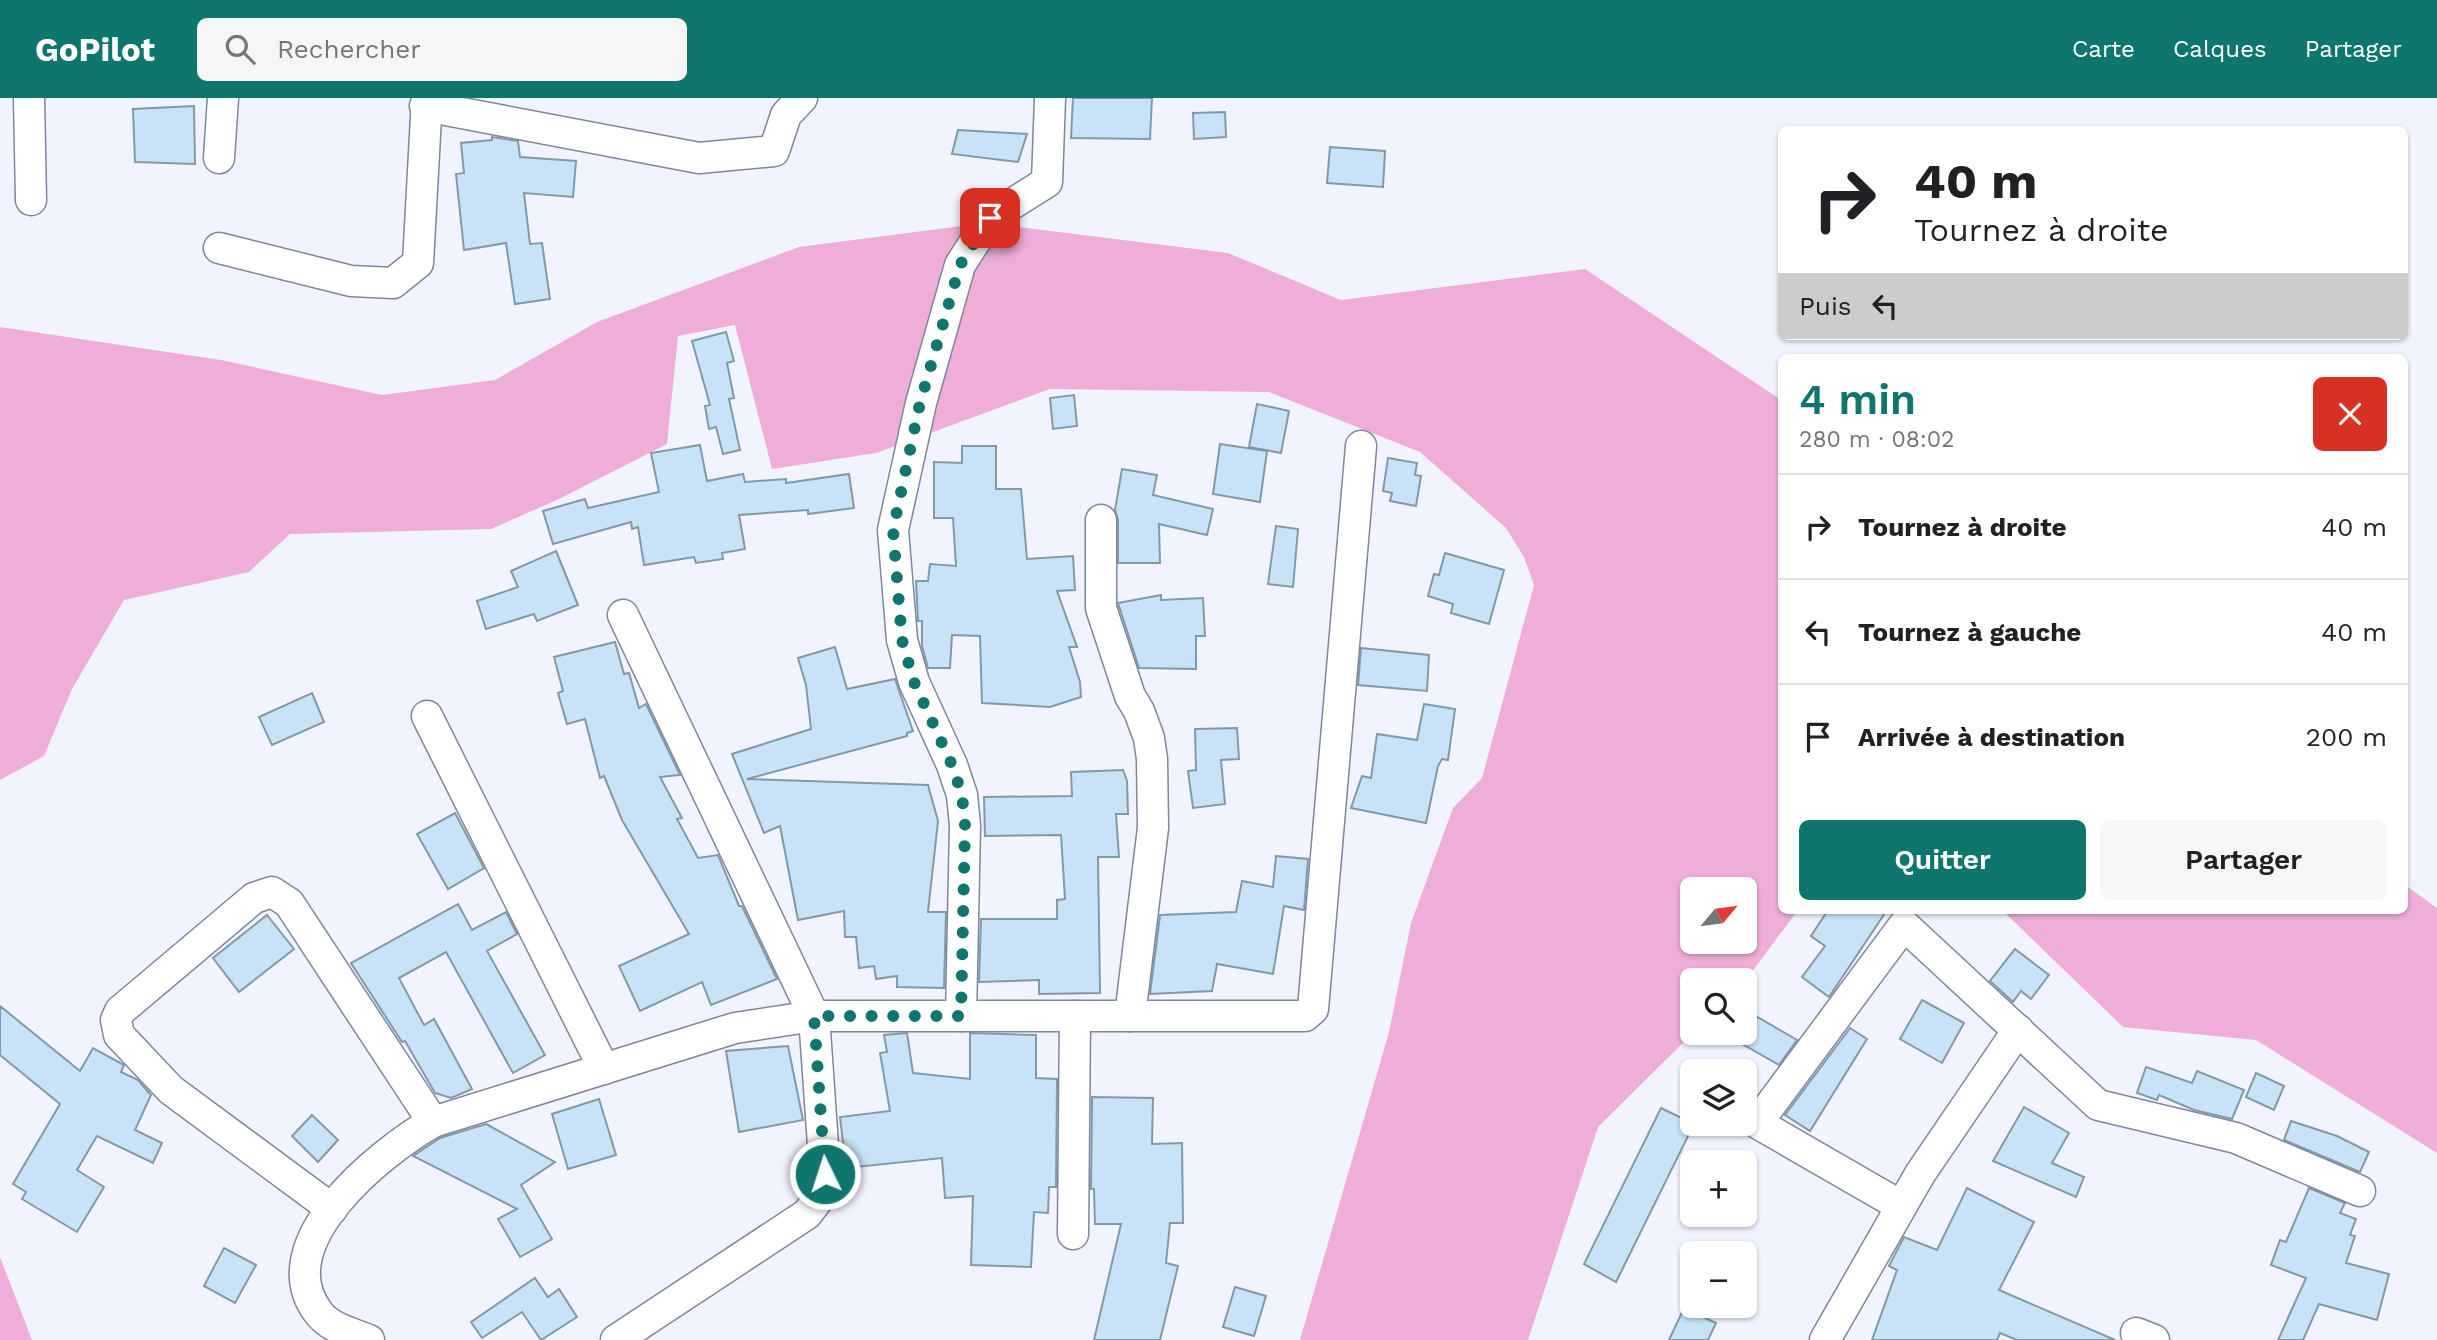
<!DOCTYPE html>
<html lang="fr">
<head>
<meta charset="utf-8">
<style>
  body { margin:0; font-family:"Work Sans",sans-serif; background:#f6f6f6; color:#202124; height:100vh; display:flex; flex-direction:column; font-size:26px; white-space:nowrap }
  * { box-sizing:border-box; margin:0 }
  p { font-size:23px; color:#757577 }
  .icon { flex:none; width:38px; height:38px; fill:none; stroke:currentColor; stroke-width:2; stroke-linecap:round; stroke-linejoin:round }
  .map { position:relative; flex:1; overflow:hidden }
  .side { position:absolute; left:1778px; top:256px; width:630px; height:560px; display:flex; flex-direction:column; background:#fff; border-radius:10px; box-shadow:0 2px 5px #0004 }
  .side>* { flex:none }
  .banner { position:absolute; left:1778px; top:28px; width:630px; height:214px; border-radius:10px; box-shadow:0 2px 5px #0004; background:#fff; color:#202124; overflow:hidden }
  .needle { width:46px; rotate:61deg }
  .fabs { position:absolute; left:1680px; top:779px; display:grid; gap:14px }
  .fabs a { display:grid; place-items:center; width:77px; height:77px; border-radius:10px; background:#fff; box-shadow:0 2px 5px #0004; font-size:35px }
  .pin { position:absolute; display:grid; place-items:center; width:60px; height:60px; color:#fff; margin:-30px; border-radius:14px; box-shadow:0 4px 10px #0006 }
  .me { position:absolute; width:77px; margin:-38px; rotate:356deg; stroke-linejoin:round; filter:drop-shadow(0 0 5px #0008) }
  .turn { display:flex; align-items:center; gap:24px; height:147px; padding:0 21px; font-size:32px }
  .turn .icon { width:91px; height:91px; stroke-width:2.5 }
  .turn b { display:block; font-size:49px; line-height:60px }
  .then { display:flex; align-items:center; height:66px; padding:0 21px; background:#0003; gap:14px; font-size:26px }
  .round { display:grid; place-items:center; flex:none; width:74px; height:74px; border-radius:10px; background:#f6f6f6 }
  .summary { display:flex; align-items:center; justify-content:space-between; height:119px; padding:0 21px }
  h1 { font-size:42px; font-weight:600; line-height:52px; color:#0f766e }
  .button { display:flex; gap:14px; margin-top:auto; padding:14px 21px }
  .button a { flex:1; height:80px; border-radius:10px; background:#0f766e; color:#fff; font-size:28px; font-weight:600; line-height:80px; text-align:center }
  .button a+a { background:#f6f6f6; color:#202124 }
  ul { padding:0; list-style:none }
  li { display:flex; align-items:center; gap:21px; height:105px; padding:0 21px; border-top:2px solid #e0e0e0 }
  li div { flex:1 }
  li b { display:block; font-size:26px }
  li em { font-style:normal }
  header { display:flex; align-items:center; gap:42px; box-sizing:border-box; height:98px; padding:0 35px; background:#0f766e; color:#fff }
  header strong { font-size:33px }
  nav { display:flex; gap:38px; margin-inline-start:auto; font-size:24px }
  .search { width:490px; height:63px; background:#f6f6f6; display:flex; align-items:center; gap:18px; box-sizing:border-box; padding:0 24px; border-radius:10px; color:#757577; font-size:26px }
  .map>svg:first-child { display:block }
  .green { fill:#eeaed7; fill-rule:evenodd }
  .building { fill:#c8e3f7; stroke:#8299aa; stroke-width:2 }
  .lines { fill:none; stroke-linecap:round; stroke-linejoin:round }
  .minor-casing { stroke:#7f869d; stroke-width:33 }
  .minor { stroke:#fff; stroke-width:30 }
  .route { stroke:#0f766e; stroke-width:12; stroke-dasharray:0 21.6 }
</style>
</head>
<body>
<header>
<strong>GoPilot</strong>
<div class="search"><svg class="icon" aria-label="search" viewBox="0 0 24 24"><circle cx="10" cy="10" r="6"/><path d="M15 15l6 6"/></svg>Rechercher</div>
<nav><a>Carte</a><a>Calques</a><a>Partager</a></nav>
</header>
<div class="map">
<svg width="2437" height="1242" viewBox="0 0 2437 1242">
  <rect width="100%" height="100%" fill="#f1f4fe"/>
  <!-- green -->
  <g class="green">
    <path d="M985 125 1228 155 1341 202 1585 171 1781 302 1782 812H1798L1745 883 1692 882 1693 935 1598 1029 1528 1242H1300L1389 934 1411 825 1453 710 1482 680 1534 487 1524 459 1506 430 1420 354 1269 294 1050 291 876 355 772 371 735 227 678 238 667 346 559 401 491 431 290 436 249 474 124 502 72 591 44 658 0 682V229L221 262 382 297 495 282 597 224 799 149ZM1692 791H1745V844H1692Z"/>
    <path d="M2405 787 2437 810V1055L2256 942 2123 929 2002 812H2404Z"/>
    <path d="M0 1159 32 1242H0Z"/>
  </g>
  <!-- building -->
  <g class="building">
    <path d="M1073 0H1152L1150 41 1071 40Z"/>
    <path d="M194 8 195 66 135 64 133 11Z"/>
    <path d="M1225 14 1226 39 1194 41 1193 15Z"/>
    <path d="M958 32 1027 36 1018 64 952 56Z"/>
    <path d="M492 39 518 43 520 59 576 63 573 99 524 95 530 146 542 145 550 201 515 206 506 145 464 152 456 76 464 75 461 45 492 42Z"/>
    <path d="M1330 49 1385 53 1383 89 1327 85Z"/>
    <path d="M726 234 734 263 727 265 734 300 729 301 740 352 723 356 716 329 709 331 705 308 710 307 692 243Z"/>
    <path d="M1074 297 1077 328 1053 331 1050 300Z"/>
    <path d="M1257 306 1289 313 1281 355 1249 349Z"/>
    <path d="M1220 346 1267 353 1260 404 1213 396Z"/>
    <path d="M700 347 707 383 743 376 745 384 786 381V385L849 376 854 410 808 416V412L739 417 745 451 722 455 723 461 696 465 694 459 644 467 638 429 632 431 631 424 553 446 543 413 585 401 588 410 659 394 651 355Z"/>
    <path d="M962 348H996V391H1021L1027 461 1073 458 1075 492 1057 493 1077 549H1069L1080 584 1081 599 1050 609 982 605 980 538 952 537 950 570H928L922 548V523H918L916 483H928L930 466 956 468 953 420H934V364L962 365Z"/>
    <path d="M1388 360 1417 365 1415 377 1421 378 1416 408 1390 403 1392 395 1383 393Z"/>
    <path d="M1122 371 1157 377 1153 397 1213 411 1207 437 1159 426 1160 465H1118V422L1115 412Z"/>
    <path d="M1276 428 1298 431 1293 489 1268 486Z"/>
    <path d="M556 453 578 507 537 523 534 516 486 531 477 503 518 489 511 473Z"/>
    <path d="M1445 455 1504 472 1489 526 1451 515 1453 506 1428 498 1434 476 1439 477Z"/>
    <path d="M1161 497V502L1203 500 1205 538H1196V571L1139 570 1118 505Z"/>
    <path d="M615 544 624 576 629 575 639 610 646 606 680 677 660 679 682 720 677 721 698 760 718 757 739 808H742L777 881 711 907 702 884 640 913 619 868 689 836 622 722 604 678 600 680 585 621 567 626 558 595 563 593 554 559Z"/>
    <path d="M835 549 847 591 895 581 913 633 907 635V638L747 681 928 687 938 723 928 814H946L944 890 897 889V878L876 881 874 868 859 870 856 839H845L844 813 798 822 780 728 764 735 732 656 811 631 806 587 798 560Z"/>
    <path d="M1361 550 1429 557 1427 593 1358 587Z"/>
    <path d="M312 595 324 624 272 647 259 619Z"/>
    <path d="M1424 606 1455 611 1448 662 1442 661 1438 668 1426 725 1351 710 1362 678 1371 680 1377 636 1417 642Z"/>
    <path d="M1237 630 1239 661 1221 662 1225 706 1193 710 1188 673 1196 672 1195 631Z"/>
    <path d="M1123 672 1127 683 1128 716H1116L1119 759H1098L1100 895 1039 896V882L979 884 981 821H1057V802L1065 801 1061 737 985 738 984 699 1072 698 1071 674Z"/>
    <path d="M455 715 484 770 448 791 417 736Z"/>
    <path d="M1276 758 1308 761 1304 812 1284 808 1273 876 1217 866 1212 893 1150 896 1160 817 1236 814 1242 783 1273 789Z"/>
    <path d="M458 806 472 832 506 814 517 836 487 853 545 957 513 975 446 854 399 880 424 927 434 921 472 991 451 1000 435 995 405 943 402 944 351 865Z"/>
    <path d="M1828 812H1887L1829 899 1802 879 1825 848 1811 838Z"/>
    <path d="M267 817 294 851 239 894 213 860Z"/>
    <path d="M2015 851 2049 877 2031 901 2021 893 2013 904 1990 883Z"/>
    <path d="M1922 902 1964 925 1942 965 1900 941Z"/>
    <path d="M0 908 80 973 93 950 124 967 121 974 138 982 151 997 135 1032 162 1045 153 1065 97 1038 77 1072 104 1089 77 1134 22 1101 26 1094 13 1086 60 1006 0 957Z"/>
    <path d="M1754 917 1797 942 1779 967 1739 944Z"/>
    <path d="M1850 930 1867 941 1810 1033 1785 1017Z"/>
    <path d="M907 935 913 975 970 981V935L1036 937V980L1057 981 1056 1089H1049L1048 1115 1034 1114 1031 1169 971 1167 973 1098 945 1100 942 1060 846 1070 840 1019 890 1013 880 955 887 954 884 937Z"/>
    <path d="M788 948 803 1022 739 1034 726 953Z"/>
    <path d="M2146 969 2192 985 2197 973 2244 992 2232 1021 2194 1012 2159 997 2157 1002 2137 995Z"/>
    <path d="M2256 975 2284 988 2274 1012 2246 999Z"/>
    <path d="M1092 999 1153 1000 1152 1046 1182 1045 1183 1125H1170L1166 1165 1178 1168 1160 1242H1094L1121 1126H1095L1094 1091H1091Z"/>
    <path d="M599 1001 616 1057 568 1071 552 1016Z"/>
    <path d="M2024 1009 2069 1035 2052 1065 2084 1079 2076 1099 1993 1063Z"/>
    <path d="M1661 1010 1694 1026 1616 1184 1584 1166Z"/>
    <path d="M312 1017 338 1042 318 1064 292 1038Z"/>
    <path d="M2291 1023 2337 1038 2369 1054 2360 1074 2284 1042Z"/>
    <path d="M486 1026 555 1064 521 1087 552 1141 520 1159 498 1121 517 1111 413 1058 440 1040Z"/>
    <path d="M1967 1090 2034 1124 1999 1192 2115 1242H2017L2000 1235 1997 1242H1872L1897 1172 1889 1168 1904 1139 1937 1152Z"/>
    <path d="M2309 1090 2345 1105 2340 1115 2356 1121 2350 1137 2355 1138 2346 1165 2389 1176 2377 1222 2319 1206 2303 1242H2278L2306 1180 2271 1167 2280 1142 2286 1144Z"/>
    <path d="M224 1150 256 1167 235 1205 204 1188Z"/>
    <path d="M535 1180 548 1199 559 1191 577 1219 541 1242 522 1214 482 1240 471 1224Z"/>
    <path d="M1235 1189 1266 1198 1254 1238 1223 1229Z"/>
    <path d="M1684 1210 1716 1225 1708 1242H1669Z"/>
  </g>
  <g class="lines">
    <defs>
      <g id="minor">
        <path d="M29 0 31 102"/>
        <path d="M425 8 699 60 774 53 786 17 802 0"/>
        <path d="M219 60 223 0"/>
        <path d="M219 150 351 183 393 185 418 165 427 0"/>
        <path d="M1101 422V510L1130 598 1139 613 1149 640 1152 661 1153 730 1130 918"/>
        <path d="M427 618 604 971"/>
        <path d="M961 918 965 727 962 697 952 667 914 584 902 542 893 432 921 305 960 167 990 120 1047 84 1050 0"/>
        <path d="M1901 1108 1757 1025 1904 827 2098 1007 2236 1040 2360 1093"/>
        <path d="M332 1111 171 992 119 937 116 922 120 913 254 800 272 794 289 805 433 1024"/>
        <path d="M1073 1136 1075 918"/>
        <path d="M2136 1235 2154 1242"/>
        <path d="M369 1242C352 1235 329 1230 318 1214 266 1145 381 1054 433 1024L735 930 814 918H1305L1313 911 1361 348"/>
        <path d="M616 1242 807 1116 823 1095 825 1076 814 918 623 517"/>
        <path d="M1825 1242 1920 1076 2018 932"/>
      </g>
    </defs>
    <!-- minor casing -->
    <use href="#minor" class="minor-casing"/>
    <!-- minor -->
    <use href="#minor" class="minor"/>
  </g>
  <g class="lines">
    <!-- route -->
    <path class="route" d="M825 1076 814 918H961L965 727 962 697 952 667 914 584 902 542 893 432 920 305 960 167 990 120"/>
  </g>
</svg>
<div class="fabs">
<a><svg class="needle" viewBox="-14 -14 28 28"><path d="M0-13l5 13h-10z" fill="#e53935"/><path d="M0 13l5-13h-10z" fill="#757577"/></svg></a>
<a><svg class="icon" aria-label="search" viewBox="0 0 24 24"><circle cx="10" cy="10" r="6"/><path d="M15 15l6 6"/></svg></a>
<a><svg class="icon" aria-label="layers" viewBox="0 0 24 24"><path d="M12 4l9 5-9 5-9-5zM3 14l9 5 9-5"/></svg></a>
<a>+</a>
<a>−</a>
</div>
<div class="pin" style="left:990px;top:120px;background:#d93025"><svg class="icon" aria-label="arrive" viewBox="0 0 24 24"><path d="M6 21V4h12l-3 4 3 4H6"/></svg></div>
<svg class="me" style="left:825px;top:1076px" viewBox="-20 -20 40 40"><circle r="17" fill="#0f766e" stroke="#fff" stroke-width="3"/><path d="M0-11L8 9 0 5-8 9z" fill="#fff"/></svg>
<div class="banner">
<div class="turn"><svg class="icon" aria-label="right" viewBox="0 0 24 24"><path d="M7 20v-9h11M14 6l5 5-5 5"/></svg><div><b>40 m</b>Tournez à droite</div></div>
<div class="then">Puis<svg class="icon" aria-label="left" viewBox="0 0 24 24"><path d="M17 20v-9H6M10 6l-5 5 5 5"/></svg></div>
</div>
<section class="side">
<div class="summary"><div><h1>4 min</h1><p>280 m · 08:02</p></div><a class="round" style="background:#d93025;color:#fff"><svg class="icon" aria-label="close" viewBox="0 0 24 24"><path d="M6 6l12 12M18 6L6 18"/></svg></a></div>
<ul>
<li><svg class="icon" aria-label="right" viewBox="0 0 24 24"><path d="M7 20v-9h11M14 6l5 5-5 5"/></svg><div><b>Tournez à droite</b></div><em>40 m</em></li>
<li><svg class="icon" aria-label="left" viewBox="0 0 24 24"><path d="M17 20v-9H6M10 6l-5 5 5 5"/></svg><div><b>Tournez à gauche</b></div><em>40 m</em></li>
<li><svg class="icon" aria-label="arrive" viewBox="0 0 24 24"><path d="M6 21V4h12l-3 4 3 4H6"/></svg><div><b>Arrivée à destination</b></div><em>200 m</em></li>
</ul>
<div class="button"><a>Quitter</a><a>Partager</a></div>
</section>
</div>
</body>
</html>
